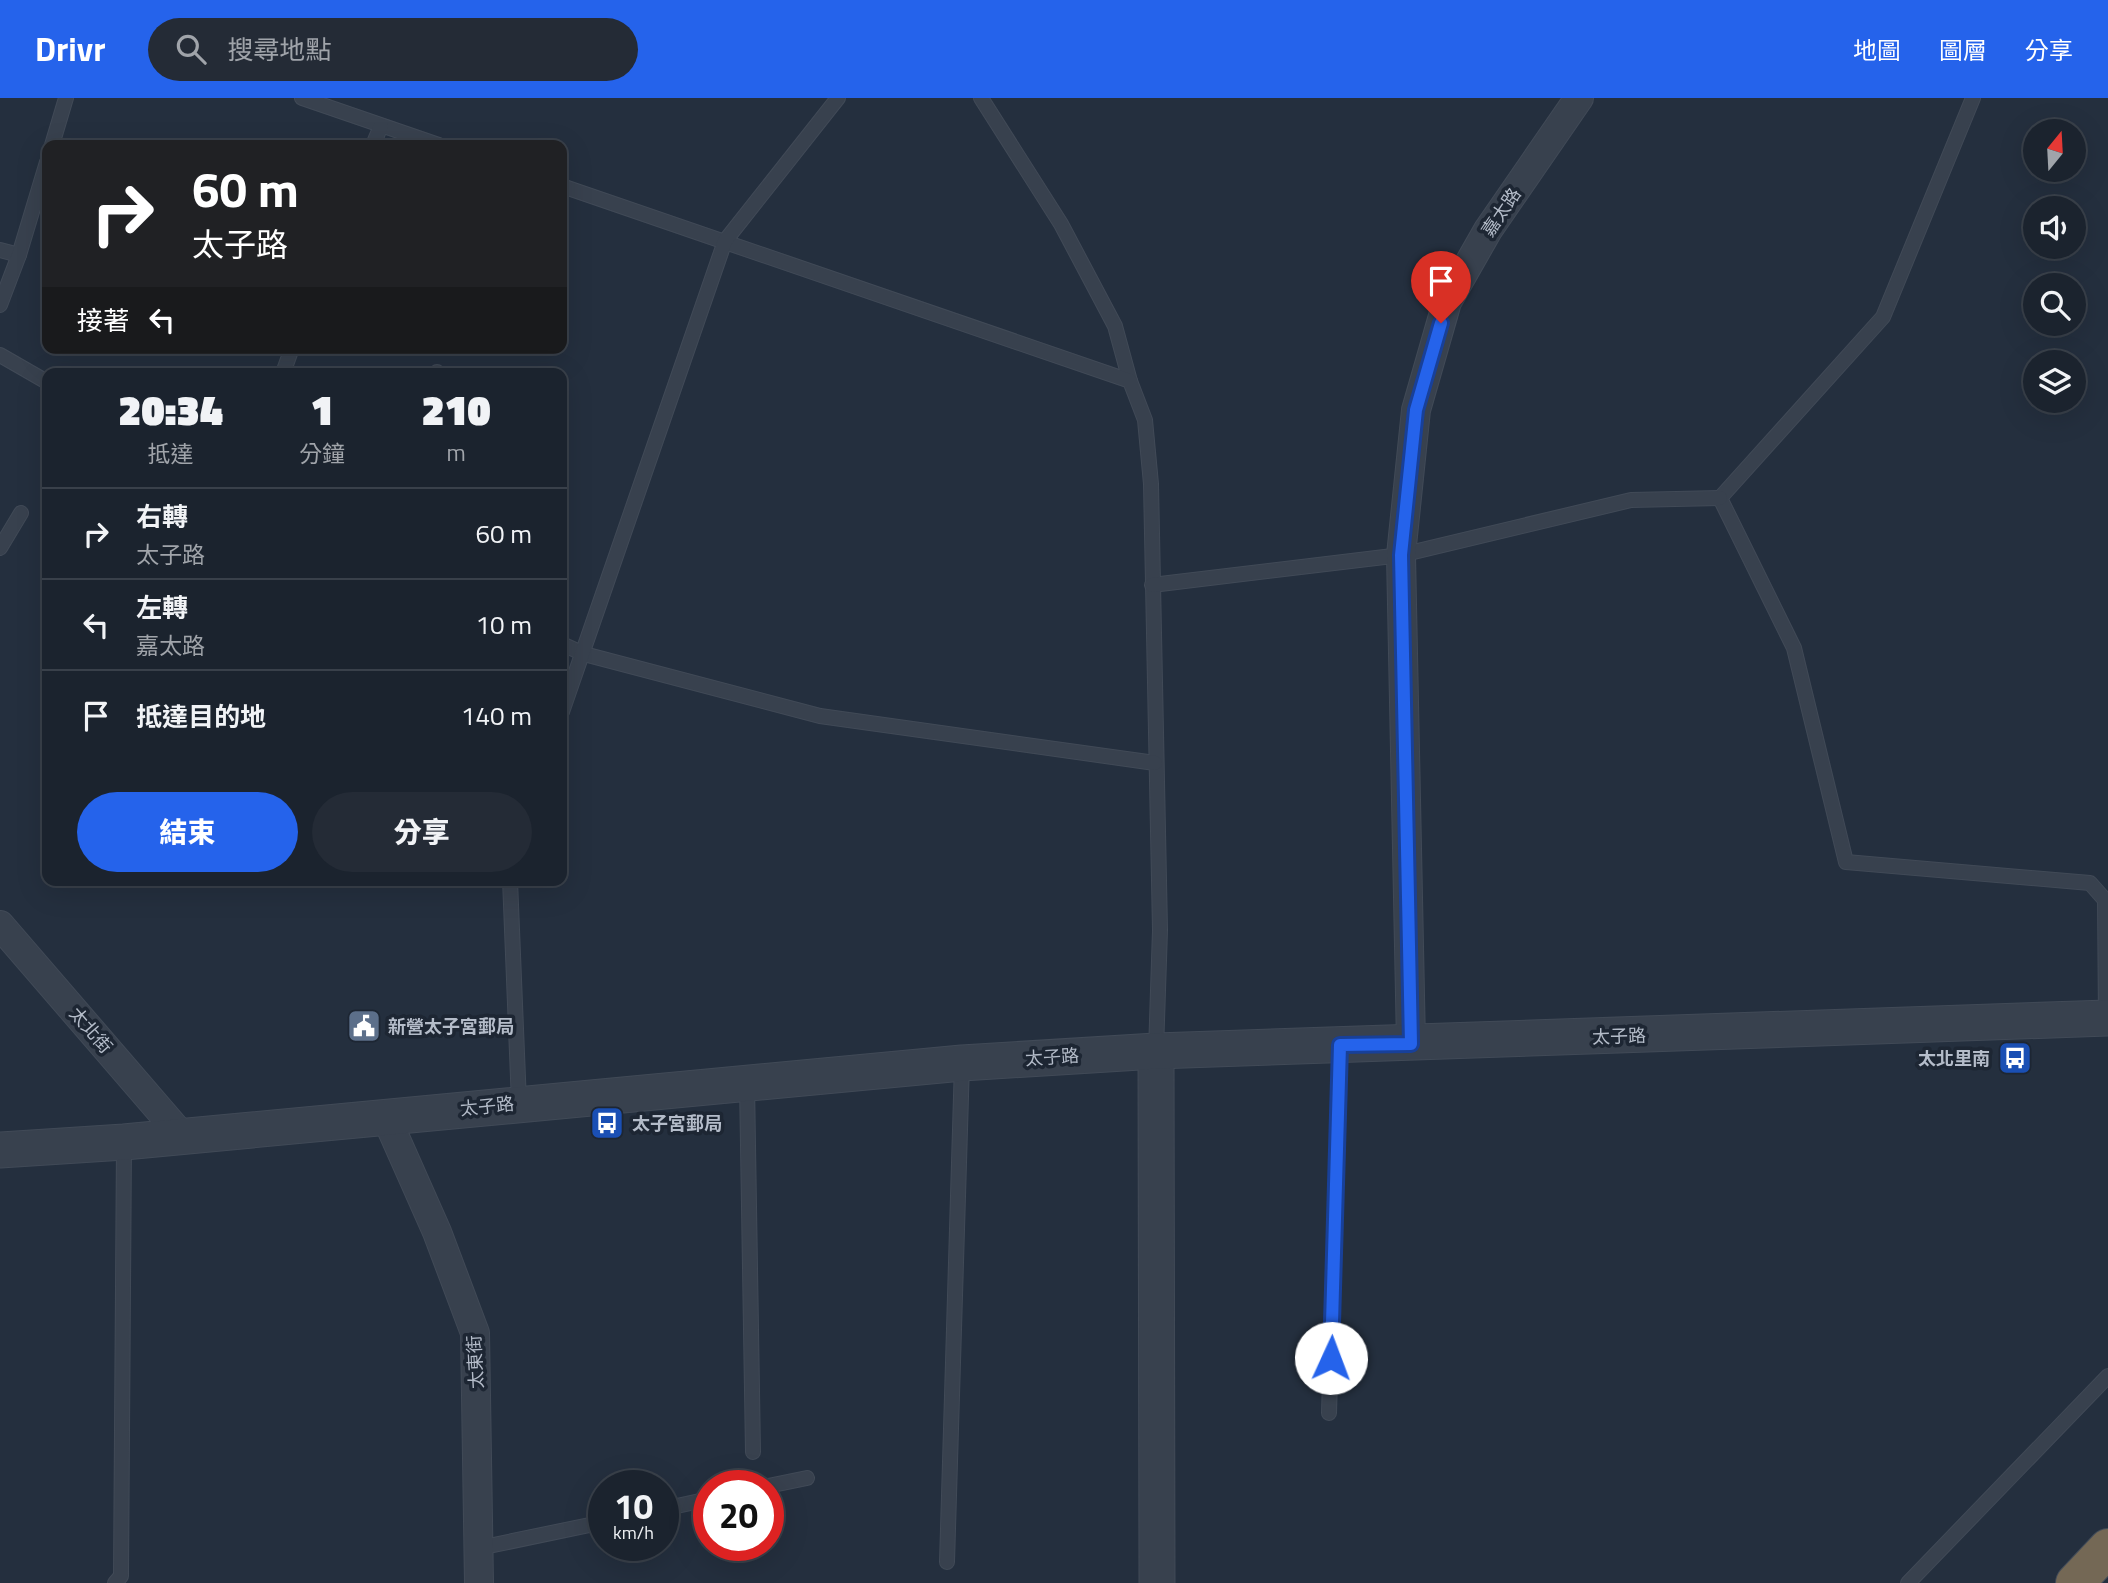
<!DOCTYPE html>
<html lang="zh-TW">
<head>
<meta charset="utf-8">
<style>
  body { margin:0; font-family:"Titillium Web","Noto Sans TC",sans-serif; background:#242b36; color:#f1f3f6; height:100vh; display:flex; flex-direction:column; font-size:26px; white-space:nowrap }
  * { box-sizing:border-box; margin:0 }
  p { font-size:23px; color:#a0a4aa }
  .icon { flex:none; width:38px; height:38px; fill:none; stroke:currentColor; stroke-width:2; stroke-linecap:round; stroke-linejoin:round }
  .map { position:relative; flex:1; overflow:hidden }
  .details { position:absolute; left:42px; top:270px; width:525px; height:518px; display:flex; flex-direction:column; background:#1b232e; border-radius:14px; box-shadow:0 7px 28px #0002,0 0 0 2px #39404a }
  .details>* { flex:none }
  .guide { position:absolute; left:42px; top:42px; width:525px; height:214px; border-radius:14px; box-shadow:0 7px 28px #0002,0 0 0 2px #39404a; background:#202124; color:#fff; overflow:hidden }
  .needle { width:46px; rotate:18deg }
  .fabs { position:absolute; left:2023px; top:21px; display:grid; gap:14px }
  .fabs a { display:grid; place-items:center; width:63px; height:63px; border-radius:50%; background:#1b232e; box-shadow:0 7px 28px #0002,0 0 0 2px #39404a; font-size:35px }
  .speed { position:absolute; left:588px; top:1372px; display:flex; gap:14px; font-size:35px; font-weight:700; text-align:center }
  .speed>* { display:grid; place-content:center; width:91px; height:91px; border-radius:50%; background:#1b232e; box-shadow:0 7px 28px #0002,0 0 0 2px #39404a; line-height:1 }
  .speed small { font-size:18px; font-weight:400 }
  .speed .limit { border:10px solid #d22; background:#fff; color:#111 }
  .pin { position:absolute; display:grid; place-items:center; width:60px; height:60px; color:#fff; margin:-72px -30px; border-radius:50% 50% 50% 0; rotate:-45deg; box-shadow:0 0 7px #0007 }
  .pin .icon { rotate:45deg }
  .me { position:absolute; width:77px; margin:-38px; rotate:2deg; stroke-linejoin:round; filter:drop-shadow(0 0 5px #0008) }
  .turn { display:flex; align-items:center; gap:24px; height:147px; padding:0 35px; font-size:32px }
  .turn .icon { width:91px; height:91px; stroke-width:2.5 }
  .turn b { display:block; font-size:49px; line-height:60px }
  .then { display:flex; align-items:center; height:66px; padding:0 35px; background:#0003; gap:14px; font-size:26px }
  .eta { display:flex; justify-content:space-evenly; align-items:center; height:119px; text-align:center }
  .eta b { font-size:42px; font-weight:800; line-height:49px }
  .cta { display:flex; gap:14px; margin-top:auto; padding:14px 35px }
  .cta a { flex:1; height:80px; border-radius:42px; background:#2563eb; color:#fff; font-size:28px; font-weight:800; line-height:80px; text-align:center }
  .cta a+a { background:#242b36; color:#f1f3f6 }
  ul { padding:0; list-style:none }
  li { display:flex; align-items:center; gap:21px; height:91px; padding:0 35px; border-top:2px solid #39404a }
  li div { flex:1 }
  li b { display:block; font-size:26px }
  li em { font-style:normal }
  header { display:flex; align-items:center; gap:42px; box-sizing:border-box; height:98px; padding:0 35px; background:#2563eb; color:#fff }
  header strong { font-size:33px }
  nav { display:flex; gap:38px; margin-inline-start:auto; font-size:24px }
  .search { width:490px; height:63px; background:#242b36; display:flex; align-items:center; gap:18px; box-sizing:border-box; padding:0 24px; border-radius:38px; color:#a0a4aa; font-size:26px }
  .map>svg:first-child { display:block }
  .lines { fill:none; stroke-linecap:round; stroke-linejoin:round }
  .service-casing { stroke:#414a57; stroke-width:16 }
  .minor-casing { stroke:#414a57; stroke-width:30 }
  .tertiary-casing { stroke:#414a57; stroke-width:37 }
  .motorway-casing { stroke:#434c59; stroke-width:40 }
  .service { stroke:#38414e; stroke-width:14 }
  .minor { stroke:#38414e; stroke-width:28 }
  .tertiary { stroke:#38414e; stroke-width:35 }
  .motorway { stroke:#746855; stroke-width:38 }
  .route-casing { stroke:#184099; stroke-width:18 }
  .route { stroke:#2563eb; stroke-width:12 }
  .labels { text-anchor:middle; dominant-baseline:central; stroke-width:7; stroke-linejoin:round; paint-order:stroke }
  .street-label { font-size:18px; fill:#b4bcc9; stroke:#1d2633 }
  .poi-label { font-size:18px; font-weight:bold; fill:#b4bcc9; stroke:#1d2633; text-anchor:start }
</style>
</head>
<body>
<header>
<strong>Drivr</strong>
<div class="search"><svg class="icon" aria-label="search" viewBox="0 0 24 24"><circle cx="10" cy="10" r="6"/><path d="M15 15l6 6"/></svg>搜尋地點</div>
<nav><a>地圖</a><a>圖層</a><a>分享</a></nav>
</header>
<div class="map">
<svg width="2108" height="1485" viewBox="0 0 2108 1485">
  <rect width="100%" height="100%" fill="#242f3e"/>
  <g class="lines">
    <defs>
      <g id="service">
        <path d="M302 0 439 47"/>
        <path d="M981 0 1061 126 1115 228 1130 283"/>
        <path d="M1973 0 1883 219 1720 400 1794 550 1846 764 2090 785 2105 802 2106 920"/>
        <path d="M52 47 66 0"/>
        <path d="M373 47 381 28"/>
        <path d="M562 88 1130 283 1145 322 1151 386 1160 832 1156 953"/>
        <path d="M0 152 19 157"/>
        <path d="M0 207 19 157 47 64"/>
        <path d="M0 257 47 284"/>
        <path d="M283 275 292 250"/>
        <path d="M436 275 437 274"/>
        <path d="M0 450 21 415"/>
        <path d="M1152 487 1401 457 1631 402 1720 400"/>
        <path d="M562 546 584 556 820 618 1155 665"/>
        <path d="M562 614 725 143 838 0"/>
        <path d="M510 782 519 1005"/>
        <path d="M747 986 753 1354"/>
        <path d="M1329 1315 1340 947"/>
        <path d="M768 1388 807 1380"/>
        <path d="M663 1411 709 1401"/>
        <path d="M479 1450 604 1424"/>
        <path d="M947 1464 962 965"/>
        <path d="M115 1485 121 1478 124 1045"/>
        <path d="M1908 1485 2108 1278"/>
      </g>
      <g id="minor">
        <path d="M0 827 182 1038"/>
        <path d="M1411 946 1401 457 1416 312 1447 204 1488 132 1579 0"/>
        <path d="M386 1019 437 1134 475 1235 479 1485"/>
      </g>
      <g id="tertiary">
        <path d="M1156 953 1157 1485"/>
        <path d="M0 1052 124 1044 962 965 1156 953 2108 920"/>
      </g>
      <path id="motorway" d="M2075 1485 2108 1450"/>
    </defs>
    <!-- service casing -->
    <use href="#service" class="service-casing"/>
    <!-- minor casing -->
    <use href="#minor" class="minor-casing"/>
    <!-- tertiary casing -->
    <use href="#tertiary" class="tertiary-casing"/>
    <!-- motorway casing -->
    <use href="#motorway" class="motorway-casing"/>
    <!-- service -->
    <use href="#service" class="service"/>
    <!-- minor -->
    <use href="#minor" class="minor"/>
    <!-- tertiary -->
    <use href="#tertiary" class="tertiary"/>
    <!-- motorway -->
    <use href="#motorway" class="motorway"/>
  </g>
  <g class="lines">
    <defs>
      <path id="route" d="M1331 1260 1340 947 1411 946 1401 457 1416 312 1441 225"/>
    </defs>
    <!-- route casing -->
    <use href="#route" class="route-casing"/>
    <!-- route -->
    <use href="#route" class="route"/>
  </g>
  <!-- icons -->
  <defs>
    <symbol id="civic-square" viewBox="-11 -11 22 22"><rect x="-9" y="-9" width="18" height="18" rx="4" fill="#5c6f8a" stroke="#1d2633"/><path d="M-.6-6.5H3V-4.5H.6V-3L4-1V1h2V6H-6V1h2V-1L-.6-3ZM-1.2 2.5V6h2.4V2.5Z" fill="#fff"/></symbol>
    <symbol id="bus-square" viewBox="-11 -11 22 22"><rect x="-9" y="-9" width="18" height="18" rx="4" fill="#1a4fb4" stroke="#1d2633"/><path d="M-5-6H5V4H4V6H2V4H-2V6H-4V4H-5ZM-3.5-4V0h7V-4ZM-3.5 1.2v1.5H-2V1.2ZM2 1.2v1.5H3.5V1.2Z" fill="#fff"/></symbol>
  </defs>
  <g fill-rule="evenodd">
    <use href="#civic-square" x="345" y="909" width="38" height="38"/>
    <use href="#bus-square" x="1996" y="941" width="38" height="38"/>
    <use href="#bus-square" x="588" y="1006" width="38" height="38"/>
  </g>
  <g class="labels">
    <!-- street labels -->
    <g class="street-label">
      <text transform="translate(1501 114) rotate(-56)">嘉太路</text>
      <text transform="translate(91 932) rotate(49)">太北街</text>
      <text transform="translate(1619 938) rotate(-2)">太子路</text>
      <text transform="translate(1052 959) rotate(-4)">太子路</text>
      <text transform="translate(487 1008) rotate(-6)">太子路</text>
      <text transform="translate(475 1264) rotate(-93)">太東街</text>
    </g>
    <!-- poi labels -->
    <g class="poi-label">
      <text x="388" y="928">新營太子宮郵局</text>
      <text x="1990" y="960" text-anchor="end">太北里南</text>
      <text x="632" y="1025">太子宮郵局</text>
    </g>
  </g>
</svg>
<div class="fabs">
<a><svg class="needle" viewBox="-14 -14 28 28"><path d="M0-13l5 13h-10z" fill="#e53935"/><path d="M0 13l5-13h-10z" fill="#a0a4aa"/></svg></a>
<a><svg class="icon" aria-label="sound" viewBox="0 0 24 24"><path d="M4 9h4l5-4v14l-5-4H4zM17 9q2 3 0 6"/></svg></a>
<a><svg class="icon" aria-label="search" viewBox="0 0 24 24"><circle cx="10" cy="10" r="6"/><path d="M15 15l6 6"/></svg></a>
<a><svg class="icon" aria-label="layers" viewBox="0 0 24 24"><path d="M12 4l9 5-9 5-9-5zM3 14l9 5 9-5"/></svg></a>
</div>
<div class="speed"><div>10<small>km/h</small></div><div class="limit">20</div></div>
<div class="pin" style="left:1441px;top:225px;background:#d93025"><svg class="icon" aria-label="arrive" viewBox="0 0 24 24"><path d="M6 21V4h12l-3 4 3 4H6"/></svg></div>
<svg class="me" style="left:1331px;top:1260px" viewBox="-20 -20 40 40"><circle r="19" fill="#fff"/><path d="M0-13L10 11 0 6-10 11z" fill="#2563eb"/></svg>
<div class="guide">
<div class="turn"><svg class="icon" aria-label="right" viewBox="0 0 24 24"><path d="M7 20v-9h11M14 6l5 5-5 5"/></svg><div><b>60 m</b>太子路</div></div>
<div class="then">接著<svg class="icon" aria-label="left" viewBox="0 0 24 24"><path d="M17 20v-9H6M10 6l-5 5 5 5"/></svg></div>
</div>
<section class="details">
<div class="eta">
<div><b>20:34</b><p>抵達</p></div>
<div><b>1</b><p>分鐘</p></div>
<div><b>210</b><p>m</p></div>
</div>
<ul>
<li><svg class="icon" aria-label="right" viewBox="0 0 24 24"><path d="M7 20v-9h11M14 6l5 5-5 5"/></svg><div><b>右轉</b><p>太子路</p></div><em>60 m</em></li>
<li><svg class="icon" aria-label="left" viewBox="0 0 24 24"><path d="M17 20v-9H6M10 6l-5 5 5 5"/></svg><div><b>左轉</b><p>嘉太路</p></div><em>10 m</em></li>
<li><svg class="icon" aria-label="arrive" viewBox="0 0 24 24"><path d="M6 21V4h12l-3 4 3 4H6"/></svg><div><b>抵達目的地</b></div><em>140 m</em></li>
</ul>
<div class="cta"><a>結束</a><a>分享</a></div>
</section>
</div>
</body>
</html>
